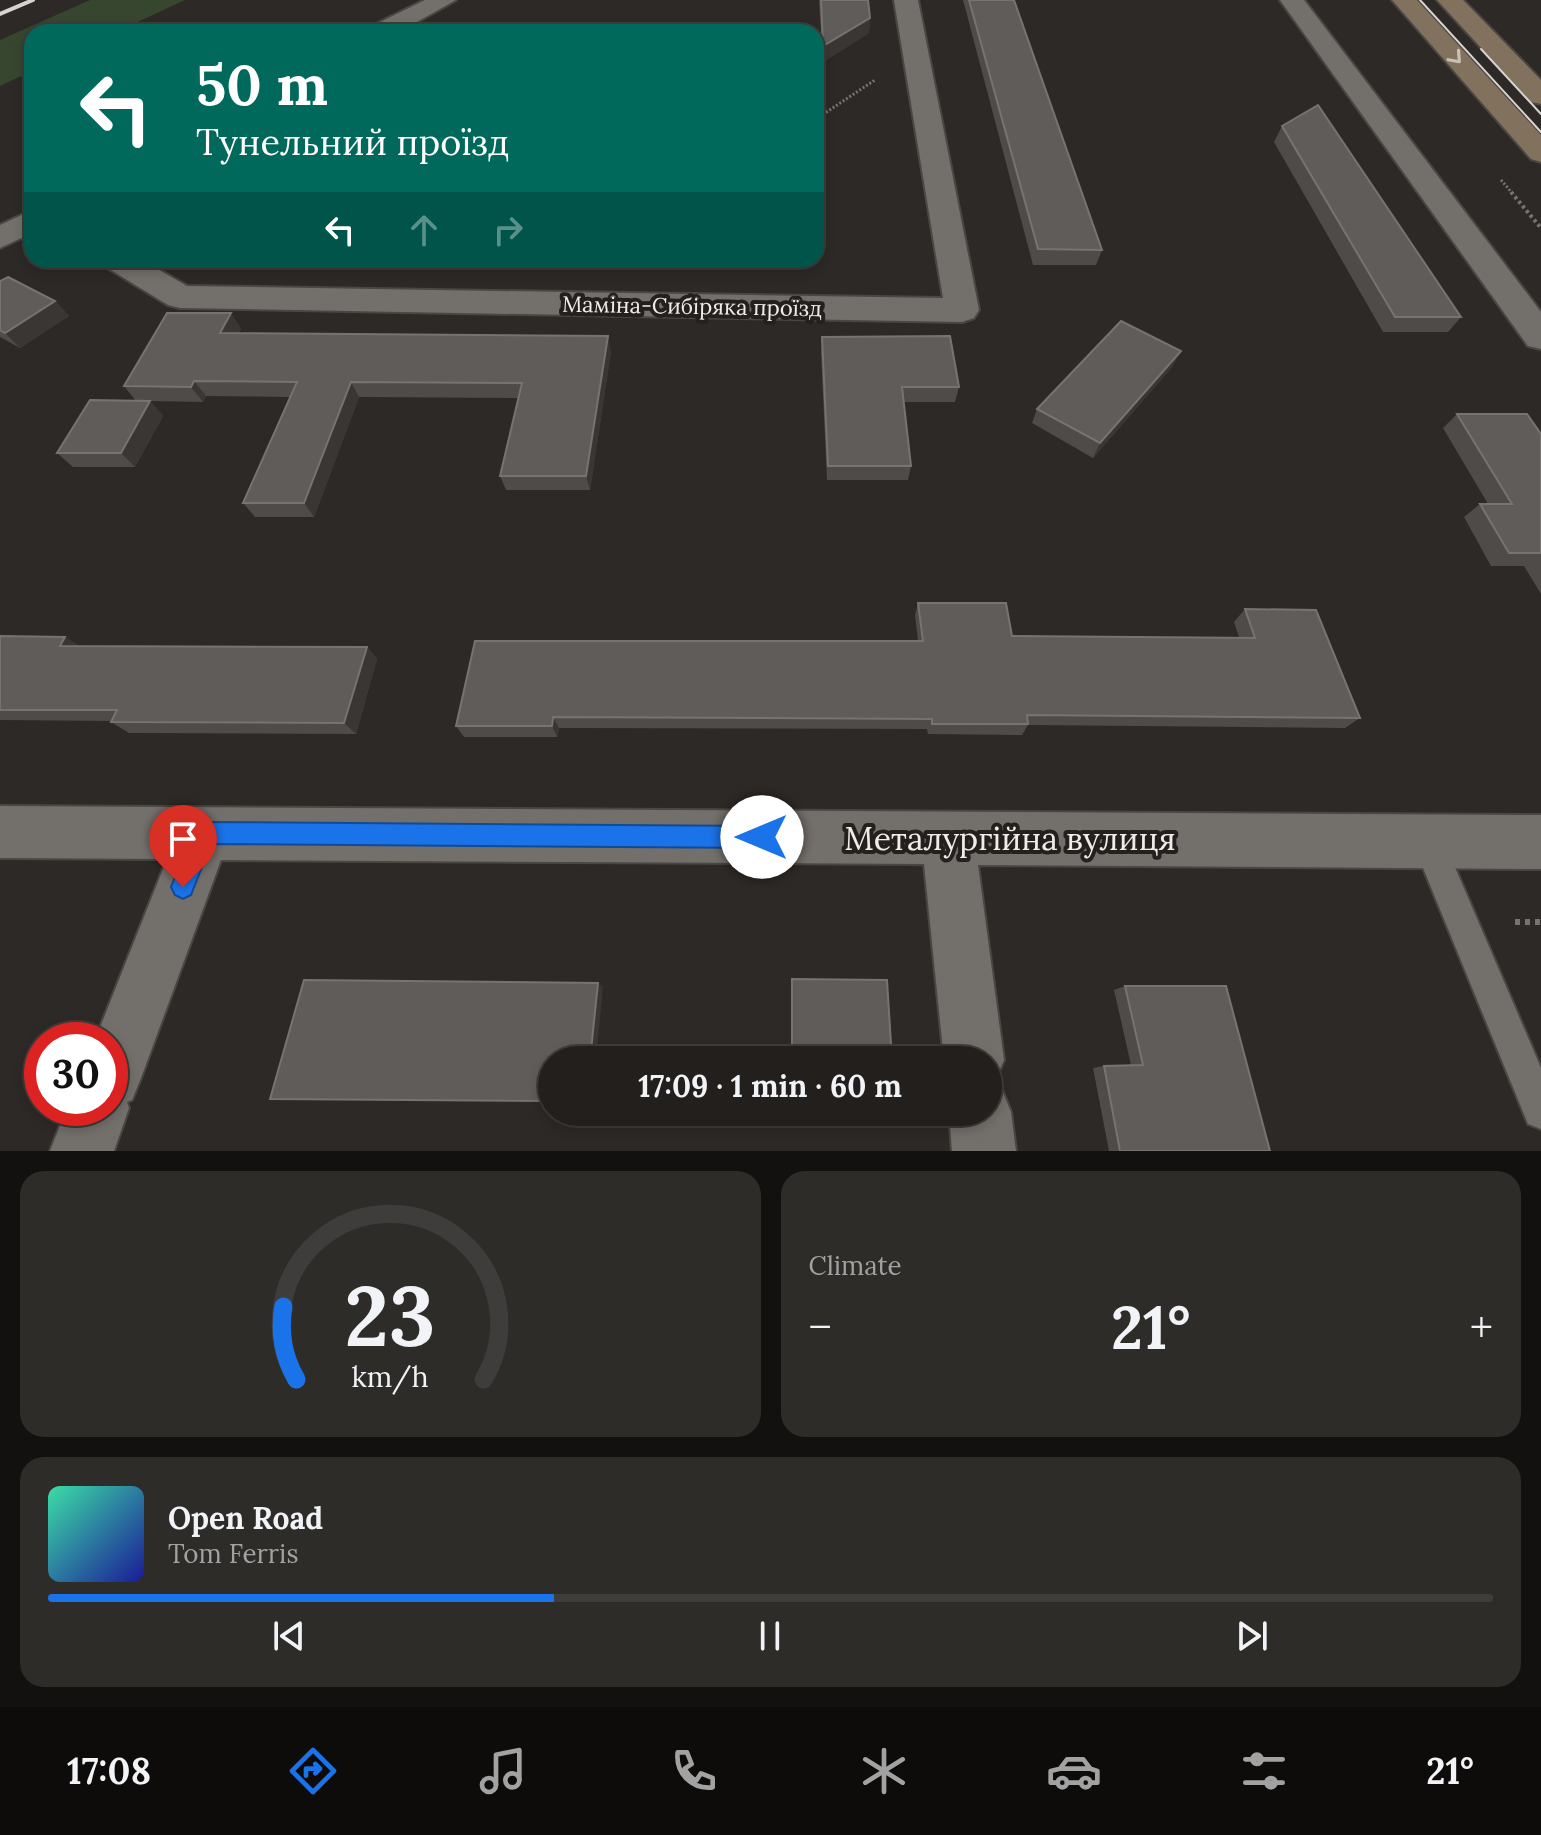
<!DOCTYPE html>
<html lang="en">
<head>
<meta charset="utf-8">
<style>
	:root { --surface:#221f1c; --page:#2e2c29; --text:#f1f3f6; --muted:#a2a2a3; --line:#3f3d3b; --accent:#1a73e8 }
	body { margin:0; font-family:Lora,serif; background:var(--page); color:var(--text); height:100vh; display:flex; flex-direction:column; font-size:30px; white-space:nowrap }
	* { box-sizing:border-box; margin:0 }
	p { font-size:26px; color:var(--muted) }
	.icon { flex:none; width:44px; height:44px; fill:none; stroke:currentColor; stroke-width:2; stroke-linecap:round; stroke-linejoin:round }
	.map { position:relative; height:1151px; overflow:hidden }
	.sheet { display:flex; flex-direction:column; gap:20px; padding:20px; background:#13110f; flex:1 }
	.sheet>* { flex:none }
	.banner { position:absolute; left:24px; top:24px; width:800px; height:244px; border-radius:24px; box-shadow:0 4px 12px #0003,0 0 0 2px var(--line); background:#00695c; color:#fff; overflow:hidden }
	.speed { position:absolute; left:24px; top:1022px; display:flex; gap:16px; font-size:40px; font-weight:700; text-align:center }
	.speed>* { display:grid; place-content:center; width:104px; height:104px; border-radius:50%; background:var(--surface); box-shadow:0 4px 12px #0003,0 0 0 2px var(--line); line-height:1 }
	.speed .limit { border:12px solid #d22; background:#fff; color:#111 }
	.pin { position:absolute; display:grid; place-items:center; width:68px; height:68px; color:#fff; margin:-82px -34px; border-radius:50% 50% 50% 0; rotate:-45deg; box-shadow:0 0 8px #0007 }
	.pin .icon { rotate:45deg }
	.me { position:absolute; width:88px; margin:-44px; rotate:270deg; stroke-linejoin:round; filter:drop-shadow(0 0 6px #0008) }
	.turn { display:flex; align-items:center; gap:28px; height:168px; padding:0 40px; font-size:36px }
	.turn .icon { width:104px; height:104px; stroke-width:2.5 }
	.turn b { display:block; font-size:56px; line-height:68px }
	.lanes { display:flex; align-items:center; height:76px; padding:0 40px; background:#0003; justify-content:center; gap:40px; direction:ltr }
	.lanes .off { opacity:.35 }
	.big { font-size:60px; font-weight:800; line-height:1.1 }
	.sheet .card { flex:1; display:flex; flex-direction:column; justify-content:center; gap:12px; min-width:0; padding:0 28px; border-radius:24px; background:var(--page) }
	.sheet .dial { align-items:center; gap:0 }
	.dial svg { height:208px; overflow:visible; fill:none; stroke:var(--line); stroke-width:7; stroke-linecap:round; text-anchor:middle }
	.dial text { fill:var(--text); stroke:none }
	.song { display:flex; align-items:center; gap:24px }
	.cover { width:96px; height:96px; border-radius:12px; background:linear-gradient(135deg,hsl(160 70% 55%),hsl(240 70% 35%)) }
	.played { height:8px; border-radius:4px; background:linear-gradient(90deg,var(--accent) 35%,var(--line) 35%) }
	.keys { display:flex; justify-content:space-around; direction:ltr }
	.heat { display:flex; justify-content:space-between; align-items:center; font-size:44px; direction:ltr }
	.sheet .tiles { flex:1; display:grid; gap:20px; grid-template-columns:1fr 1fr }
	.card:last-child { grid-column:span 2 }
	.trip { position:absolute; left:538px; top:1046px; width:464px; height:80px; border-radius:40px; background:var(--surface); box-shadow:0 4px 12px #0003,0 0 0 2px var(--line); font-weight:800; line-height:80px; text-align:center }
	.menu { display:flex; height:128px; justify-content:space-around; align-items:center; background:#0e0c0b; color:var(--muted) }
	.menu .icon { width:56px; height:56px }
	.menu .active { color:var(--accent) }
	.menu b { font-size:36px; color:var(--text) }
	.map>svg:first-child { display:block }
	.green { fill:#37462f }
	.lines { fill:none; stroke-linecap:round; stroke-linejoin:round }
	.lane-casing { stroke:#494644; stroke-width:4 }
	.street-casing { stroke:#494644; stroke-width:4 }
	.secondary-casing { stroke:#494644; stroke-width:4 }
	.path-far2 { stroke:#767370; stroke-width:3; stroke-dasharray:2 2; stroke-linecap:butt }
	.path-far1 { stroke:#767370; stroke-width:4; stroke-dasharray:3 3; stroke-linecap:butt }
	.path { stroke:#767370; stroke-width:6; stroke-dasharray:5 5; stroke-linecap:butt }
	.lane { fill:#736f6b; fill-rule:evenodd }
	.street { fill:#736f6b; fill-rule:evenodd }
	.secondary { fill:#82715c; fill-rule:evenodd }
	.tram { stroke:#d6d3d1; stroke-width:2 }
	.rail { stroke:#d6d3d1; stroke-width:4 }
	.wall { fill:#4f4b48 }
	.shaded-wall { fill:#3a3633 }
	.building { fill:#605c5a; stroke:#777370; stroke-width:2 }
	.oneway { stroke:#c9c1b8 }
	.route { fill:#1a73e8; stroke:#114b97; stroke-width:2 }
	.labels { text-anchor:middle; stroke-width:8; stroke-linejoin:round; paint-order:stroke }
	.far-street-label { font-size:22px; fill:#efecea; stroke:#23201d }
	.near-street-label { font-size:32px; fill:#efecea; stroke:#23201d }
</style>
</head>
<body>
<div class="map">
<svg width="1541" height="1151" viewBox="0 0 1541 1151">
	<rect width="100%" height="100%" fill="#2d2926"/>
	<!-- green -->
	<path class="green" d="M90,0H185L116,32H32V71L0,86V40Z"/>
	<g class="lines">
		<!-- lane casing -->
		<g class="lane-casing">
			<path id="lane" d="M1428,825L1439,830L1541,1068V1129L1528,1124L1412,841L1417,830Z"/>
		</g>
		<!-- street casing -->
		<g class="street-casing">
			<g id="street">
				<path d="M425,0H456L399,32H366L370,27Z"/>
				<path d="M894,0H918L979,310L974,318L962,322L180,308L168,305L106,267L101,260H142L187,286L943,298Z"/>
				<path d="M1280,0H1304L1541,312V349L1528,346Z"/>
				<path d="M32,210V233L0,248V225Z"/>
				<path d="M0,806L1541,815V869L978,865L1004,1060L995,1081L988,1084L1002,1090L1011,1112L1016,1151H952L949,1112H988V1060H944L924,864L221,860L141,1078L132,1100L127,1102L129,1108L114,1151H50L67,1108H110V1040H95L167,859L0,858Z"/>
			</g>
		</g>
		<!-- secondary casing -->
		<g class="secondary-casing">
			<g id="secondary">
				<path d="M1392,0H1417L1541,135V162L1531,159Z"/>
				<path d="M1437,0H1463L1541,80V104L1531,102Z"/>
			</g>
		</g>
		<!-- path-far2 -->
		<g class="path-far2">
			<path d="M816,119L875,80"/>
			<path d="M1501,180L1513,194"/>
		</g>
		<!-- path-far1 -->
		<path class="path-far1" d="M1511,192L1541,228"/>
		<!-- path -->
		<path class="path" d="M1515,922H1541"/>
		<!-- lane -->
		<use href="#lane" class="lane"/>
		<!-- street -->
		<use href="#street" class="street"/>
		<!-- secondary -->
		<use href="#secondary" class="secondary"/>
		<!-- tram -->
		<g class="tram">
			<path d="M1420,0L1541,132"/>
			<path d="M1481,49L1541,114"/>
		</g>
		<!-- rail -->
		<path class="rail" d="M0,14L33,0"/>
	</g>
	<!-- wall -->
	<g class="wall">
		<path d="M819,0H868L870,18L869,33L823,62Z"/>
		<path d="M963,0H1014L1102,250L1096,265H1033Z"/>
		<path d="M1282,126L1461,317L1448,332H1383L1274,142Z"/>
		<path d="M0,281L55,301L69,316L20,348L0,337Z"/>
		<path d="M241,328L239,333L611,351L590,490H506L500,476L519,398L359,397L314,517H255L243,503L290,397L206,396L203,402L150,401L163,416L135,467H73L57,453L136,401L124,386Z"/>
		<path d="M822,337L959,387L955,402H904L911,466L908,480H827L821,352Z"/>
		<path d="M1173,366L1093,458L1032,423L1037,409Z"/>
		<path d="M1457,414L1541,434V594L1524,566H1491L1464,517L1480,504H1488L1443,428Z"/>
		<path d="M918,603L1012,636L1239,637L1234,622L1245,609L1360,718L1345,728L1028,725L1022,735L928,734L927,729L559,728L557,737H464L456,726L918,641L915,615Z"/>
		<path d="M0,636L65,637L79,646L367,647L377,659L356,734L129,733L111,722L112,721L0,720Z"/>
		<path d="M1125,986L1270,1151H1109L1093,1068L1104,1066L1131,1065L1114,990Z"/>
	</g>
	<!-- shaded-wall -->
	<g class="shaded-wall">
		<path d="M870,18L869,33L823,62V46Z"/>
		<path d="M55,301L69,316L20,348L5,333Z"/>
		<path d="M231,313L241,328L231,348L220,333Z"/>
		<path d="M608,336L611,351L590,490L586,476Z"/>
		<path d="M1181,351L1173,366L1093,458L1100,443Z"/>
		<path d="M194,381L206,396L203,402L191,387Z"/>
		<path d="M351,382L359,397L314,517L304,503Z"/>
		<path d="M150,401L163,416L135,467L121,453Z"/>
		<path d="M65,637L83,648L60,646Z"/>
		<path d="M367,647L377,659L356,734L344,723Z"/>
		<path d="M553,717L559,728L557,737L552,726Z"/>
		<path d="M598,983L603,987L596,1060H590Z"/>
	</g>
	<!-- building -->
	<g class="building">
		<path d="M821,0H868L870,18L823,46Z"/>
		<path d="M969,0H1014L1102,250L1038,249Z"/>
		<path d="M1318,105L1461,317H1395L1282,126Z"/>
		<path d="M8,277L55,301L5,333L0,330V281Z"/>
		<path d="M167,313H231L220,333L608,336L586,476H500L522,383L351,382L304,503H243L297,382L194,381L191,387L124,386Z"/>
		<path d="M1121,321L1181,351L1100,443L1037,409Z"/>
		<path d="M950,336L959,387H902L911,466H828L822,337Z"/>
		<path d="M90,400L150,401L121,453H57Z"/>
		<path d="M1457,414H1527L1541,434V553H1509L1480,504H1512Z"/>
		<path d="M918,603H1006L1012,636L1255,638L1245,609L1316,610L1360,718L1027,715L1028,724H932V719L553,717L552,726H456L475,641H923Z"/>
		<path d="M0,636L65,637L60,646L367,647L344,723L111,722L117,710H0Z"/>
		<path d="M792,979L887,980L892,1060H792Z"/>
		<path d="M304,980L598,983L590,1060H552V1101L270,1099Z"/>
		<path d="M1125,986H1226L1270,1151H1120L1104,1066L1143,1065Z"/>
	</g>
	<!-- one-way arrows -->
	<defs><path id="oneway-chevron" d="M-2-3.5L2.5 0L-2 3.5" fill="none" stroke-width="1.6" stroke-linecap="round" stroke-linejoin="round" transform="scale(2)"/></defs>
	<use class="oneway" href="#oneway-chevron" transform="translate(1456 58) rotate(48)"/>
	<!-- route -->
	<path class="route" d="M204,822L762,826L770,829L773,837L770,845L762,848L211,844L191,895L183,899L175,895L171,887L196,825Z"/>
	<g class="labels">
		<!-- far-street labels -->
		<g class="far-street-label">
			<text transform="translate(692 306) rotate(1)" y="8">Маміна-Сибіряка проїзд</text>
		</g>
		<!-- near-street labels -->
		<g class="near-street-label">
			<text x="1010" y="850">Металургійна вулиця</text>
		</g>
	</g>
</svg>
<div class="speed"><div class="limit">30</div></div>
<div class="pin" style="left:183px;top:887px;background:#d93025"><svg class="icon" aria-label="arrive" viewBox="0 0 24 24"><path d="M6 21V4h12l-3 4 3 4H6"/></svg></div>
<svg class="me" style="left:762px;top:837px" viewBox="-20 -20 40 40"><circle r="19" fill="#fff"/><path d="M0-13L10 11 0 6-10 11z" fill="#1a73e8"/></svg>
<div class="trip">17:09 · 1 min · 60 m</div>
<div class="banner">
<div class="turn"><svg class="icon" aria-label="left" viewBox="0 0 24 24"><path d="M17 20v-9H6M10 6l-5 5 5 5"/></svg><div><b>50 m</b>Тунельний проїзд</div></div>
<div class="lanes"><svg class="icon" aria-label="left" viewBox="0 0 24 24"><path d="M17 20v-9H6M10 6l-5 5 5 5"/></svg><svg class="icon off" aria-label="ahead" viewBox="0 0 24 24"><path d="M12 20V5M6 11l6-6 6 6"/></svg><svg class="icon off" aria-label="right" viewBox="0 0 24 24"><path d="M7 20v-9h11M14 6l5 5-5 5"/></svg></div>
</div>
</div>
<section class="sheet">
<div class="tiles">
<div class="card dial"><svg viewBox="0 0 100 80">
<path d="M14 69A42 42 0 1 1 86 69"/>
<path d="M14 69A42 42 0 0 1 9 41" stroke="#1a73e8"/>
<text x="50" y="56" font-size="32" font-weight="700">23</text>
<text x="50" y="72" font-size="11">km/h</text>
</svg></div>
<div class="card"><p>Climate</p>
<div class="heat"><a>−</a><b class="big">21°</b><a>+</a></div>
</div>
<div class="card">
<div class="song"><i class="cover"></i><div><b>Open Road</b><p>Tom Ferris</p></div></div>
<div class="played"></div>
<div class="keys"><svg class="icon" aria-label="previous" viewBox="0 0 24 24"><path d="M18 5L8 12l10 7zM5 5v14"/></svg><svg class="icon" aria-label="pause" viewBox="0 0 24 24"><path d="M8 5v14M16 5v14"/></svg><svg class="icon" aria-label="next" viewBox="0 0 24 24"><path d="M6 5l10 7-10 7zM19 5v14"/></svg></div>
</div>
</div>
</section>
<nav class="menu">
<b>17:08</b>
<svg class="icon active" aria-label="directions" viewBox="0 0 24 24"><path d="M12 3l9 9-9 9-9-9zM9 14v-3h6M13 9l2 2-2 2"/></svg>
<svg class="icon" aria-label="music" viewBox="0 0 24 24"><path d="M9 18V5l10-2v13"/><circle cx="6" cy="18" r="3"/><circle cx="16" cy="16" r="3"/></svg>
<svg class="icon" aria-label="phone" viewBox="0 0 24 24"><path d="M5 4h4l2 5-3 2q2 4 5 5l2-3 5 2v4C11 20 4 13 5 4z"/></svg>
<svg class="icon" aria-label="climate" viewBox="0 0 24 24"><path d="M12 3v18M4 7l16 10M4 17L20 7"/></svg>
<svg class="icon" aria-label="car" viewBox="0 0 24 24"><path d="M5 17H2v-5l4-1 3-4h7l3 4 3 1v5h-3M9 17h6M6 11h13"/><circle cx="7" cy="17" r="2"/><circle cx="17" cy="17" r="2"/></svg>
<svg class="icon" aria-label="filters" viewBox="0 0 24 24"><path d="M4 7h16M4 17h16"/><circle cx="9" cy="7" r="2"/><circle cx="15" cy="17" r="2"/></svg>
<b>21°</b>
</nav>
</body>
</html>
